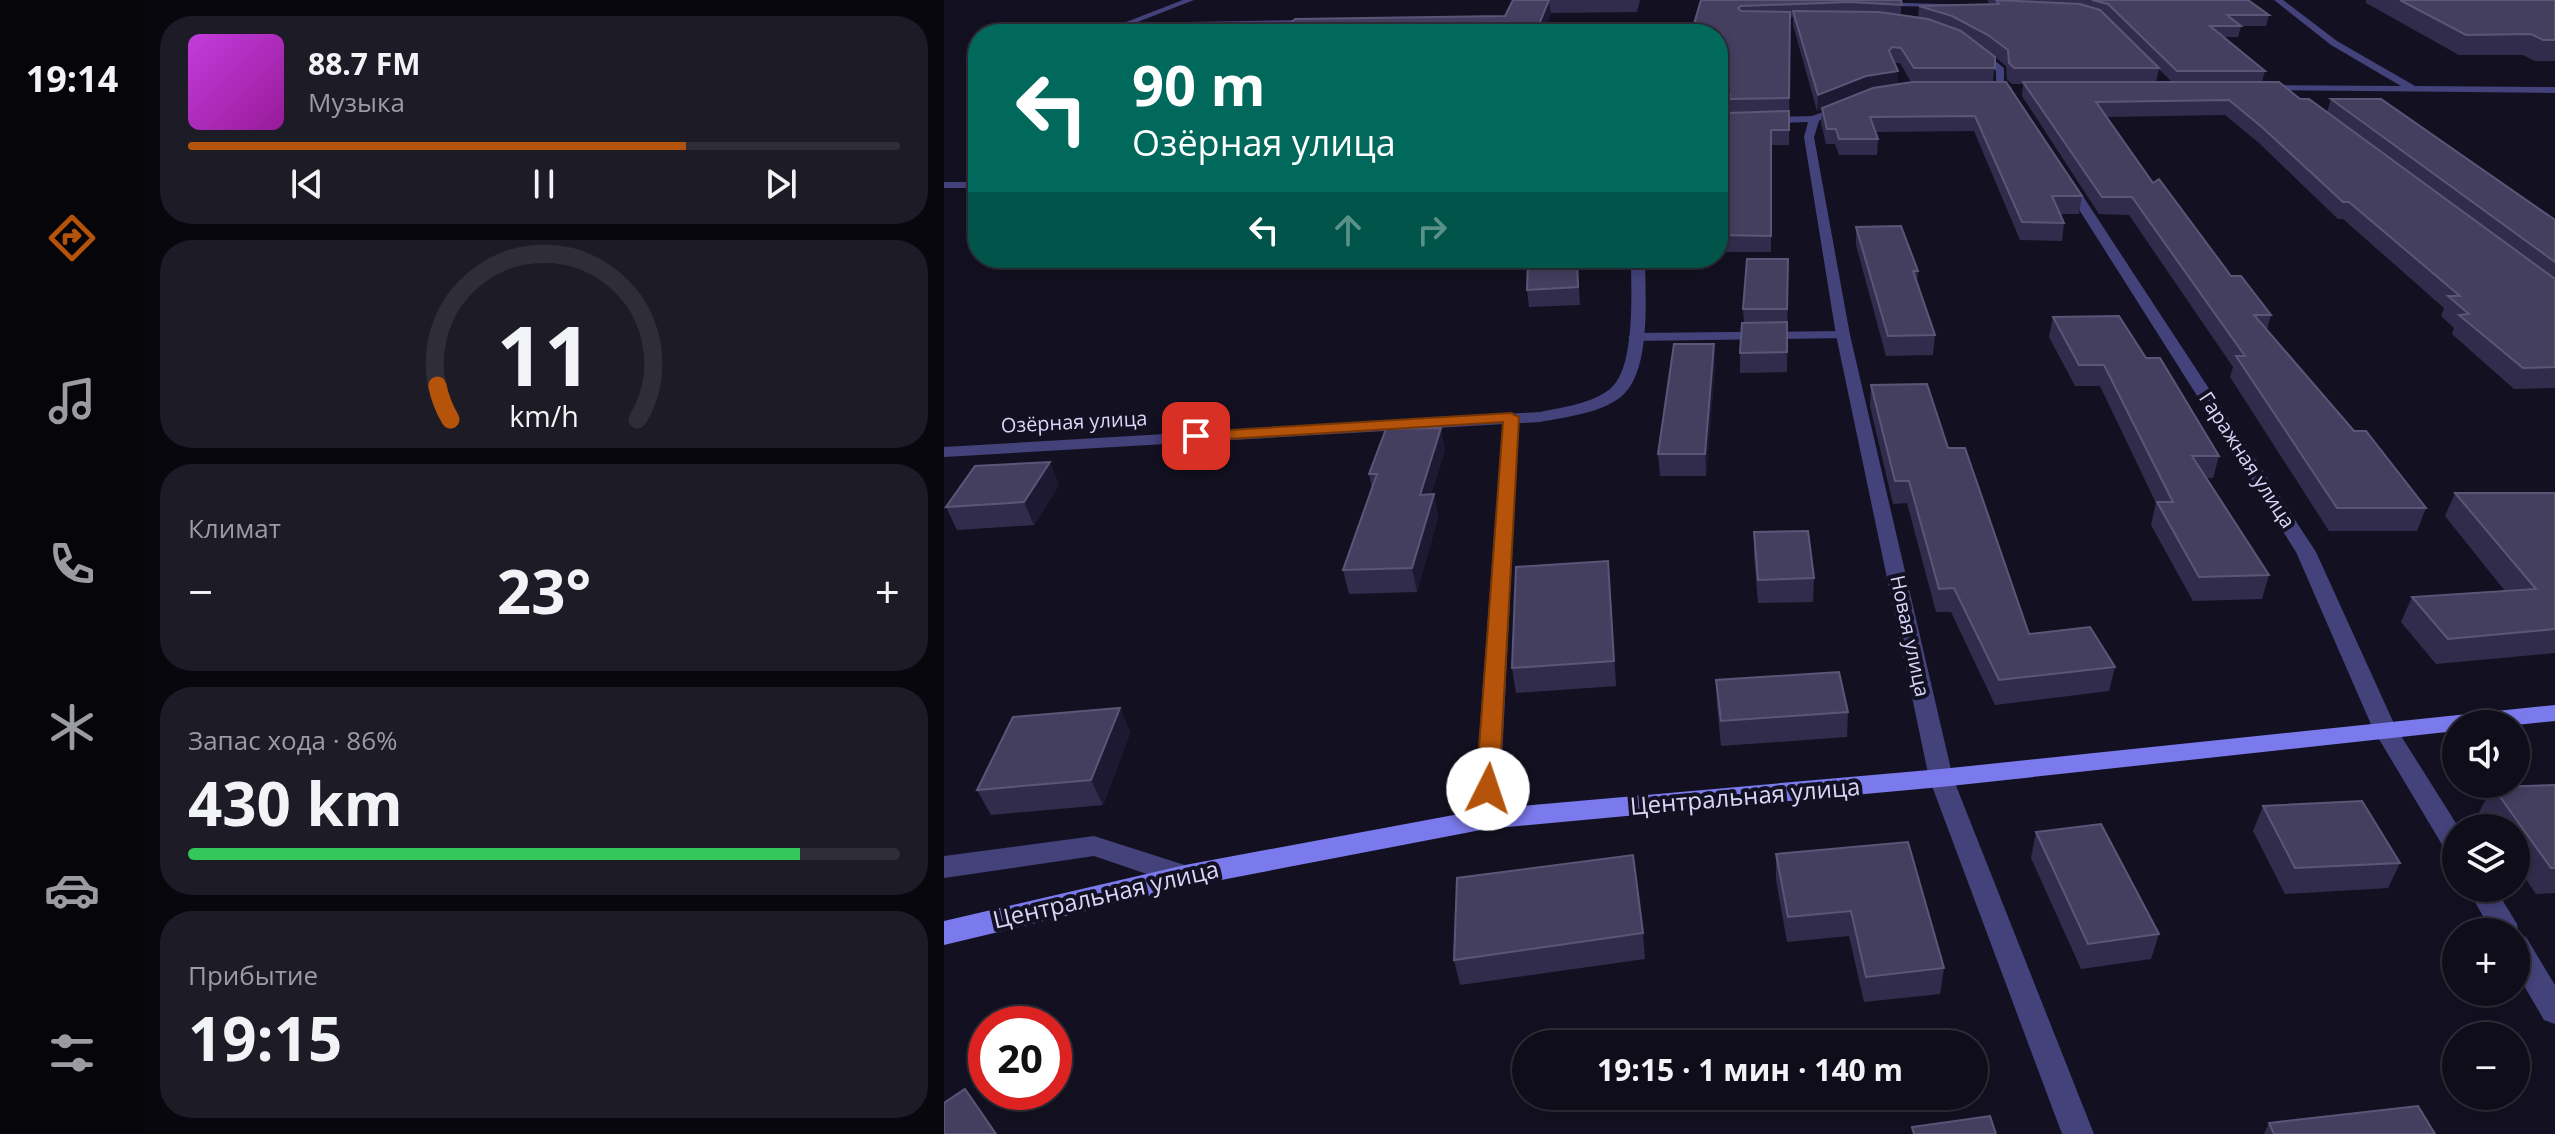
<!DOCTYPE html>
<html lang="ru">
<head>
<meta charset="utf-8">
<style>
	:root { --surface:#0e0d19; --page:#1c1b26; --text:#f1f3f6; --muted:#9b9ca2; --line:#2e2d38; --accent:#b45309 }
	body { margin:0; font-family:"Open Sans",sans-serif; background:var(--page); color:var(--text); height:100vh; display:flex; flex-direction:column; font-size:30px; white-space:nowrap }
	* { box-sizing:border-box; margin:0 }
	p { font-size:26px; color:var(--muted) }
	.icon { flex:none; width:44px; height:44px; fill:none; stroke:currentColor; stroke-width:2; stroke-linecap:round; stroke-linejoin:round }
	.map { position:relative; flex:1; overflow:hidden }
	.drawer { display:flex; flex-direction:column; gap:16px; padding:16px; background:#08070e; width:800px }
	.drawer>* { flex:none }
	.banner { position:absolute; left:24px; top:24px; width:760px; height:244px; border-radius:32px; box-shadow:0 4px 12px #0003,0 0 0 2px var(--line); background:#00695c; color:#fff; overflow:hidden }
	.fabs { position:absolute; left:1498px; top:710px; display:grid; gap:16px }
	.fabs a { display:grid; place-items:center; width:88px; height:88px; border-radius:50%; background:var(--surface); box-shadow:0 4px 12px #0003,0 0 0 2px var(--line); font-size:40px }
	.speed { position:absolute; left:24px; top:1006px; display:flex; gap:16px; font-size:40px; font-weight:700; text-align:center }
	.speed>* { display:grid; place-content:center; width:104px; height:104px; border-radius:50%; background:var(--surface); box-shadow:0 4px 12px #0003,0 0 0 2px var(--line); line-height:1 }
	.speed .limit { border:12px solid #d22; background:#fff; color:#111 }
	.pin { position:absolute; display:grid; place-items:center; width:68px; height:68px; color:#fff; margin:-34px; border-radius:16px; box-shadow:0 4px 12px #0006 }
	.me { position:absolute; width:88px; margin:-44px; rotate:4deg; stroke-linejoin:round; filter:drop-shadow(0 0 6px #0008) }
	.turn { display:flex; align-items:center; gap:28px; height:168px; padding:0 32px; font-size:36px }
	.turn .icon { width:104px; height:104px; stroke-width:2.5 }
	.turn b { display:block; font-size:56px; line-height:68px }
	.lanes { display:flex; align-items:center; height:76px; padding:0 32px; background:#0003; justify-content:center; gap:40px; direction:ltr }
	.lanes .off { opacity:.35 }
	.big { font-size:60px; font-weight:700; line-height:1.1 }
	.drawer .tile { flex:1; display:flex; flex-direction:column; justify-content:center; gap:12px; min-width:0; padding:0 28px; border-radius:32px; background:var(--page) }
	.drawer .dial { align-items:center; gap:0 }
	.dial svg { height:208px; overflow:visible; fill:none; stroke:var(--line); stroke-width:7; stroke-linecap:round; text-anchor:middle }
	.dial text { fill:var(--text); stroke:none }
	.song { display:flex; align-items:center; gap:24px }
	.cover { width:96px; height:96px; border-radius:12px; background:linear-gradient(135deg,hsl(290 70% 55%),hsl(300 70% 35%)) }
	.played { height:8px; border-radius:4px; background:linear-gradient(90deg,var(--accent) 70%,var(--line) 70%) }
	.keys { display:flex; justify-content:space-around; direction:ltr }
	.heat { display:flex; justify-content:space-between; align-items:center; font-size:44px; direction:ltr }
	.charge { height:12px; border-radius:6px; background:linear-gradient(90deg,#34c759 86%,var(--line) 0) }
	.trip { position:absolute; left:568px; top:1030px; width:476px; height:80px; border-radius:40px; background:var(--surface); box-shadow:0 4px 12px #0003,0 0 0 2px var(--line); font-weight:700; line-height:80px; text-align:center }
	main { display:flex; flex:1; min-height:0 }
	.dock { display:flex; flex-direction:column; width:144px; justify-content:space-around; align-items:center; background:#06050a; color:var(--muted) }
	.dock .icon { width:56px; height:56px }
	.dock .current { color:var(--accent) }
	.dock b { font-size:36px; color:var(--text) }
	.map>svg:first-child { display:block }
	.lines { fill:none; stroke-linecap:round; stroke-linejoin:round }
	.lane { fill:#43427a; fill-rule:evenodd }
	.street { fill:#43427a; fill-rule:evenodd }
	.secondary { fill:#7b7aed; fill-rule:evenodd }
	.wall { fill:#322c4c; fill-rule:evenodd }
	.shaded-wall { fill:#1e1933 }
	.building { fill:#443e5f; stroke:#5b5677; stroke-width:2 }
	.route { fill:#b45309; stroke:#753606; stroke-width:2 }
	.labels { text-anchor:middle; stroke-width:8; stroke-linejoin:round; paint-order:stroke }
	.street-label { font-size:20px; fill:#dad6f9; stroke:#131121 }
	.near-street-label { font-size:24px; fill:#dad6f9; stroke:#131121 }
</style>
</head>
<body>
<main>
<nav class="dock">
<b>19:14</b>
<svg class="icon current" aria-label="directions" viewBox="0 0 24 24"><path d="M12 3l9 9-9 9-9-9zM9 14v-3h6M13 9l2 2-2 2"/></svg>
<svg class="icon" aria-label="music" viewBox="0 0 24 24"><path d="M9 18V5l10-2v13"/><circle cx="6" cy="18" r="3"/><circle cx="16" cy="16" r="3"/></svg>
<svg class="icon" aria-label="phone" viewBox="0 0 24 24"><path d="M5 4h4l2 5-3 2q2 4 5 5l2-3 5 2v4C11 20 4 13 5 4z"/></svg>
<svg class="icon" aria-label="climate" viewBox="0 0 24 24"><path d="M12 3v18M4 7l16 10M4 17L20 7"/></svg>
<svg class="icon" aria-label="car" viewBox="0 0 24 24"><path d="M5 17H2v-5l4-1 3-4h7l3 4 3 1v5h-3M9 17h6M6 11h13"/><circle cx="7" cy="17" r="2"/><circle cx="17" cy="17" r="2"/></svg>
<svg class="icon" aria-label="filters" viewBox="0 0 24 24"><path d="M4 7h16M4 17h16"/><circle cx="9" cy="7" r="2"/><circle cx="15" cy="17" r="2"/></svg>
</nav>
<section class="drawer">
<div class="tile">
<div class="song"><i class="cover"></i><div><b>88.7 FM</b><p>Музыка</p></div></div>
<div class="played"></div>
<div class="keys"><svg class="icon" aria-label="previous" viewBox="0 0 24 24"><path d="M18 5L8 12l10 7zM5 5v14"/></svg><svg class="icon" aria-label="pause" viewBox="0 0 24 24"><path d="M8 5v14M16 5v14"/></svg><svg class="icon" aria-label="next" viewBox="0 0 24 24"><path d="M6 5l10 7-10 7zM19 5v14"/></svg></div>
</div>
<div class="tile dial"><svg viewBox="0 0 100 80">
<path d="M14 69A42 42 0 1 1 86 69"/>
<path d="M14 69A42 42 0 0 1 9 56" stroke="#b45309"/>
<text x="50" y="56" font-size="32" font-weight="700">11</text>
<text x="50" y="72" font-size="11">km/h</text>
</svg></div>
<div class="tile"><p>Климат</p>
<div class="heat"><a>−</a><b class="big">23°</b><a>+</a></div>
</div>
<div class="tile"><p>Запас хода · 86%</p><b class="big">430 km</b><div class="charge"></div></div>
<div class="tile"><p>Прибытие</p><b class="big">19:15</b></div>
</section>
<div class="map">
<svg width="1611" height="1134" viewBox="0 0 1611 1134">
	<rect width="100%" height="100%" fill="#131121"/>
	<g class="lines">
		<!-- lane -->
		<g class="lane">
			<path d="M239,0H250L191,23L350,20L354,22L180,27L163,34H151Z"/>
			<path d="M928,2L1031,5L1035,7L931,6Z"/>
			<path d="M1028,47H1034L1060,68V81L1068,88V92H1062L1052,84V71L1028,51Z"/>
			<rect x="0" y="182" width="34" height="6"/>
			<path d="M899,331L906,335L904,338L691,341L684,337L691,333Z"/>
			<path d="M567,412L575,417L555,819L551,826L542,829L533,826L529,819L559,417Z"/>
			<path d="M150,836L250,868L254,876L250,884L241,887L150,856L0,878V856Z"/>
		</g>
		<!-- street -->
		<g class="street">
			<path d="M1330,0H1339L1393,41L1471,86L1611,87V93L1316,90L1319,85L1457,86L1387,45Z"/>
			<path d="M879,112L884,115L875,121L870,137L906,335L1009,778L1150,1134H1118L985,778L892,335L860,137L864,122L774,125V119L868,116Z"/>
			<path d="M1123,178L1129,181L1372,552L1452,728L1515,828H1512V856L1503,853L1429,729L1352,552L1117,181Z"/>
			<path d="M687,258H701C701,294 708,370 678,396C658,413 622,417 596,422L0,457V447L596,412C619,407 647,404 666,389C692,369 687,289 687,258Z"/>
			<path d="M1523,888H1551L1573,924L1575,935L1582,937L1611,985V1024L1600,1020L1572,972V932H1548Z"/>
		</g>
		<!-- secondary -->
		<path class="secondary" d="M1611,705V721L1572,725L1512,724V731L997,787L542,829L241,887L0,945V921L241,865L542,809L997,769Z"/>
	</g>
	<!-- wall -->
	<g class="wall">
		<path d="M569,0H696L693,12L607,13L599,34H336L561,16Z"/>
		<path d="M757,0H957V15L974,17L975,6L1051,4V3H1045L1043,0H1304L1325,15L1322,26H1297L1294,37H1280L1321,71L1318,82L1383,112L1387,99L1611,220V388L1570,389L1508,334L1510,328L1497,316L1500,308L1399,219H1394L1315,143L1281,115L1162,117L1209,183L1287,276L1327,315L1323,330L1410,431L1482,508L1473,531H1385L1286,377L1289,367L1185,215L1155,214L1078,96L1079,84H1068L1063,80L1062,66L1051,57L1049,82L1138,196L1135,214H1116L1120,223L1118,241L1076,240L1030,131L932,132L934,139L933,155H895L891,144H882L877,123L878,109L873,111L849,25V17H846L845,145H827V252H776V235L785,111H774V34ZM951,63H956L967,82L954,84ZM1215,69L1228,82H1212Z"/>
		<path d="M1422,0H1611V61H1591L1579,55H1515L1422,3Z"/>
		<path d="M34,126V146H32L26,130Z"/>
		<path d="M912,227L974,271L973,283L991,335L989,355L942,356L912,245Z"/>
		<path d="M584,258H633L636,305L585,307L583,290Z"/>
		<path d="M844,259L843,372L796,373V353L800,323L799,309Z"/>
		<path d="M1109,317L1202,358L1275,456L1269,478H1262L1325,575L1318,599L1249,601L1207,525L1212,503L1156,386H1131L1105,337Z"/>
		<path d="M771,365L762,476H716L714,454Z"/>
		<path d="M927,385L1004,448L1085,634L1171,667L1165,691L1051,705L1007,612H992L963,503L949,504L926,406Z"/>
		<path d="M501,450L487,494H490L494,517L473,592L405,594L399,570L428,488L425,474Z"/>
		<path d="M115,485L90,525L13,530L2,507Z"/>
		<path d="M1511,493H1611V653L1492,664L1457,622L1468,597L1561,591L1501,516Z"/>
		<path d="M810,532L870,578L869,602L814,603L810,555Z"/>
		<path d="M666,584L672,686L572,693L568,668Z"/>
		<path d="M772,680L904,712L903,737L777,746L773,705Z"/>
		<path d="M176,708L186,733L159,805L47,815L33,790Z"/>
		<path d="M1611,785V893L1592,894L1572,865V828H1546L1535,812L1549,787Z"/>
		<path d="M1319,806L1456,863L1444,888L1341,894L1309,831Z"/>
		<path d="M1092,832L1215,934L1207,959L1137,969L1087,858Z"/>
		<path d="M832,854L1000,968L996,994L920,1002L905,936L843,942L832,880Z"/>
		<path d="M699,933L701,959L516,985L510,960Z"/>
		<path d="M1325,1123L1491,1134H1320Z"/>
	</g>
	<!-- shaded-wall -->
	<g class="shaded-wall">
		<path d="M605,0L607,13L599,34H591Z"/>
		<path d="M954,71L953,86L921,92L873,111L874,95L922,76Z"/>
		<path d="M770,344L771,365L762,476L761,454Z"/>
		<path d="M497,428L501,450L480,517L476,495Z"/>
		<path d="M106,462L115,485L90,525L80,502Z"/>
		<path d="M490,494L494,517L473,592L468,568Z"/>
		<path d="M176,708L186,733L159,805L147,780Z"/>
	</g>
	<!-- building -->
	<g class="building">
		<path d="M569,0H605L591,34H336L351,19L561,16Z"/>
		<path d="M757,0H957L958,5L906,2L797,6L794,8L797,11L846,12L845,98L785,99L786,95H774V34H747Z"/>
		<path d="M1052,0L1136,4L1156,10L1215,68H1070L1065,63L1064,50L1044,35L1008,16L975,6L1055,4Z"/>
		<path d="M1148,0H1304L1325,15H1283L1297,26H1266L1321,71H1233L1164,4Z"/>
		<path d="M1456,0H1611V40H1599L1587,34L1522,35Z"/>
		<path d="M849,11L935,12L984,19L1017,31L1051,57V68H970L957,48L948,47L945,51L954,71L922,76L874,95Z"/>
		<path d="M231,31L266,34H225Z"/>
		<path d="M968,82H1062L1138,196H1108L1120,223L1078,222L1031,116L926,117L934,139H895L892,129H883L878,108L929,88Z"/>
		<path d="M1079,82H1335L1356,99H1365L1611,279V367L1579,368L1515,315L1525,314L1504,296H1516L1405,202H1399L1319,128L1285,100L1152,102L1209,183L1215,179L1287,276H1297L1327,315H1310L1410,431H1422L1482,508H1393L1292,356H1301L1188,197H1158Z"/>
		<path d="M1387,99H1437L1611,220V262Z"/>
		<path d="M845,111V130H827V236L776,235L784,113Z"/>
		<path d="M957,226L974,271H969L991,335L944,336L912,227Z"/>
		<path d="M584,258H633L634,287L583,290Z"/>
		<path d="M803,259H844L843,309H799Z"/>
		<path d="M1175,316L1202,358H1216L1275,456H1248L1325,575L1255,577L1213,502H1229L1160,365H1135L1109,317Z"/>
		<path d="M843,322V352L796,353L798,323Z"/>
		<path d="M730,344H770L761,454H714Z"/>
		<path d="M983,384L1004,448H1021L1085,634L1146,627L1171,667L1055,680L1010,588L995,589L965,481H951L927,385Z"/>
		<path d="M497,428L476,495L490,494L468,568L399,570L433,474H425L442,429Z"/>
		<path d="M106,462L80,502L2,507L31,466Z"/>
		<path d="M1511,493H1611V629L1504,639L1468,597L1592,589Z"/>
		<path d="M864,531L870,578L814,580L810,532Z"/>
		<path d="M664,561L670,661L568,668L572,567Z"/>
		<path d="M895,672L904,712L777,721L772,680Z"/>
		<path d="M176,708L147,780L33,790L69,717Z"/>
		<path d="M1611,785V868H1607L1549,787Z"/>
		<path d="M1418,801L1456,863L1351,868L1319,806Z"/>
		<path d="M1157,824L1215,934L1144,944L1092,832Z"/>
		<path d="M964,842L1000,968L922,977L907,911L844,917L832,854Z"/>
		<path d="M689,855L699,933L510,960L513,878Z"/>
		<path d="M21,1089L52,1134H0V1103Z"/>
		<path d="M1474,1106L1491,1134H1330L1325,1123Z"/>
		<path d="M1046,1116L1052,1134H970L968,1127Z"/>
	</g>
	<!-- route -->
	<path class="route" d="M567,413L575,417L555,789L552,795L544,797L536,795L532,789L559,422L252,441L244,436L252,432Z"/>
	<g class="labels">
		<!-- street labels -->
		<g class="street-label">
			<text transform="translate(130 422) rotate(-3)" y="7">Озёрная улица</text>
			<text transform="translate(1303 460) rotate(57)" y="7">Гаражная улица</text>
			<text transform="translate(966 636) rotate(78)" y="7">Новая улица</text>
		</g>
		<!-- near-street labels -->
		<g class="near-street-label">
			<text transform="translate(801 797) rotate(-5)" y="8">Центральная улица</text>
			<text transform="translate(162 895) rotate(-13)" y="8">Центральная улица</text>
		</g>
	</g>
</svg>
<div class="fabs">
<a><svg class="icon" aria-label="sound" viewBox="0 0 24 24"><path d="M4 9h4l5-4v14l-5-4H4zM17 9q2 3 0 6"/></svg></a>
<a><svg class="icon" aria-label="layers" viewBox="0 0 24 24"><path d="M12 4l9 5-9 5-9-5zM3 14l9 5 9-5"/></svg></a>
<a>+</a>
<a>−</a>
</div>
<div class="speed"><div class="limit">20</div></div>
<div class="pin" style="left:252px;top:436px;background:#d93025"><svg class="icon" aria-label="arrive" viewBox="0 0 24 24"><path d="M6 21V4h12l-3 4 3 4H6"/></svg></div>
<svg class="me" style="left:544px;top:789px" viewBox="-20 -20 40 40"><circle r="19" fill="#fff"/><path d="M0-13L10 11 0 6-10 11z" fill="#b45309"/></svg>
<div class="trip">19:15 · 1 мин · 140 m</div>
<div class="banner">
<div class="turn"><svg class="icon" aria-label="left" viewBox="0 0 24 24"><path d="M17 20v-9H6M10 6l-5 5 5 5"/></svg><div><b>90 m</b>Озёрная улица</div></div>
<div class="lanes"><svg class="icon" aria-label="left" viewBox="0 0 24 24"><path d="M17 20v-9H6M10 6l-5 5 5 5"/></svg><svg class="icon off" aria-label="ahead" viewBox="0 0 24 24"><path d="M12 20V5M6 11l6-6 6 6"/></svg><svg class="icon off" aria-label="right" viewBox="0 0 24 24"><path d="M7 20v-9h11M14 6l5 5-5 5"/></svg></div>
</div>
</div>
</main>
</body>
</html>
